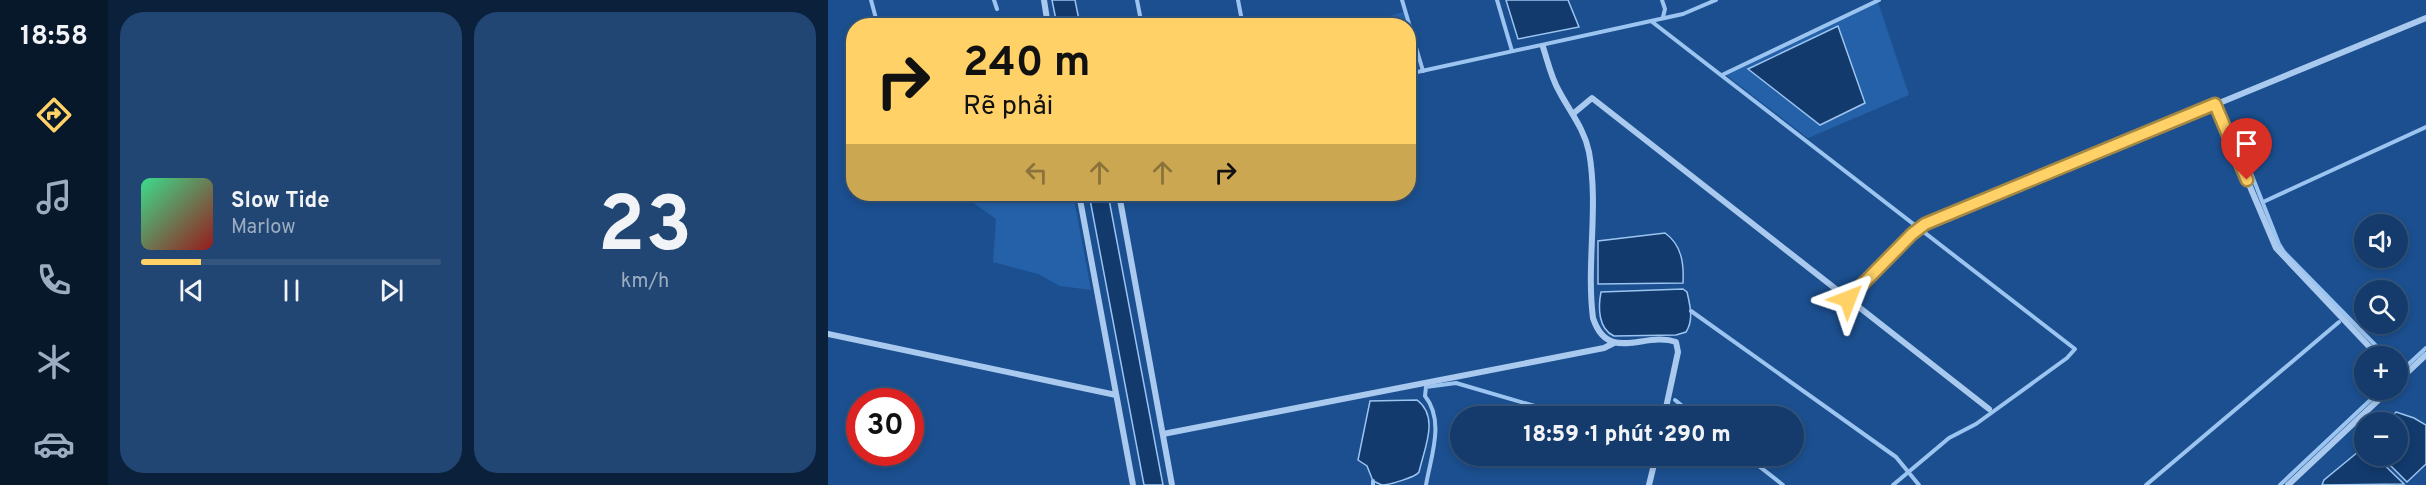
<!DOCTYPE html>
<html lang="vi">
<head>
<meta charset="utf-8">
<style>
	:root { --surface:#143b6b; --page:#214673; --text:#f1f3f6; --muted:#9dadc1; --line:#33557e; --accent:#ffd166 }
	body { margin:0; font-family:Overpass,sans-serif; background:var(--page); color:var(--text); height:100vh; display:flex; flex-direction:column; font-size:22px; white-space:nowrap }
	* { box-sizing:border-box; margin:0 }
	p { font-size:20px; color:var(--muted) }
	.icon { flex:none; width:33px; height:33px; fill:none; stroke:currentColor; stroke-width:2; stroke-linecap:round; stroke-linejoin:round }
	.map { position:relative; flex:1; overflow:hidden }
	.details { display:flex; flex-direction:column; gap:12px; padding:12px; background:#0b203b; width:720px }
	.details>* { flex:none }
	.top-card { position:absolute; left:18px; top:18px; width:570px; height:183px; border-radius:24px; box-shadow:0 3px 9px #0003,0 0 0 2px var(--line); background:#ffd166; color:#111; overflow:hidden }
	.controls { position:absolute; left:1526px; top:214px; display:grid; gap:12px }
	.controls a { display:grid; place-items:center; width:54px; height:54px; border-radius:50%; background:var(--surface); box-shadow:0 3px 9px #0003,0 0 0 2px var(--line); font-size:30px }
	.speed { position:absolute; left:18px; top:388px; display:flex; gap:12px; font-size:30px; font-weight:700; text-align:center }
	.speed>* { display:grid; place-content:center; width:78px; height:78px; border-radius:50%; background:var(--surface); box-shadow:0 3px 9px #0003,0 0 0 2px var(--line); line-height:1 }
	.speed .limit { border:9px solid #d22; background:#fff; color:#111 }
	.pin { position:absolute; display:grid; place-items:center; width:51px; height:51px; color:#fff; margin:-62px -26px; border-radius:50% 50% 50% 0; rotate:-45deg; box-shadow:0 0 6px #0007 }
	.pin .icon { rotate:45deg }
	.me { position:absolute; width:66px; margin:-33px; rotate:45deg; stroke-linejoin:round; filter:drop-shadow(0 0 4px #0008) }
	.turn { display:flex; align-items:center; gap:21px; height:126px; padding:0 18px; font-size:27px }
	.turn .icon { width:78px; height:78px; stroke-width:2.5 }
	.turn b { display:block; font-size:42px; line-height:51px }
	.lanes { display:flex; align-items:center; height:57px; padding:0 18px; background:#0003; justify-content:center; gap:30px; direction:ltr }
	.lanes .off { opacity:.35 }
	.details .card { flex:1; display:flex; flex-direction:column; justify-content:center; gap:9px; min-width:0; padding:0 21px; border-radius:24px; background:var(--page) }
	.details .dial { align-items:center; gap:0 }
	.dial b { font-size:78px; line-height:1 }
	.song { display:flex; align-items:center; gap:18px }
	.cover { width:72px; height:72px; border-radius:9px; background:linear-gradient(135deg,hsl(150 70% 55%),hsl(0 70% 35%)) }
	.played { height:6px; border-radius:3px; background:linear-gradient(90deg,var(--accent) 20%,var(--line) 20%) }
	.keys { display:flex; justify-content:space-around; direction:ltr }
	.details .tiles { flex:1; display:grid; gap:12px; grid-template-columns:repeat(2,1fr) }
	.trip { position:absolute; left:622px; top:406px; width:354px; height:60px; border-radius:30px; background:var(--surface); box-shadow:0 3px 9px #0003,0 0 0 2px var(--line); font-weight:800; line-height:60px; text-align:center }
	main { display:flex; flex:1; min-height:0 }
	.tabs { display:flex; flex-direction:column; width:108px; justify-content:space-around; align-items:center; background:#08182b; color:var(--muted) }
	.tabs .icon { width:42px; height:42px }
	.tabs .selected { color:var(--accent) }
	.tabs b { font-size:27px; color:var(--text) }
	.map>svg:first-child { display:block }
	.green { fill:#2461a8 }
	.water { fill:#123a6d; stroke:#9cc4f0; stroke-width:1.5 }
	.lines { fill:none; stroke-linecap:round; stroke-linejoin:round }
	.stream { stroke:#9cc4f0; stroke-width:4 }
	.minor { stroke:#a9c9ee; stroke-width:6 }
	.route-casing { stroke:#a68842; stroke-width:15 }
	.route { stroke:#ffd166; stroke-width:10 }
</style>
</head>
<body>
<main>
<nav class="tabs">
<b>18:58</b>
<svg class="icon selected" aria-label="directions" viewBox="0 0 24 24"><path d="M12 3l9 9-9 9-9-9zM9 14v-3h6M13 9l2 2-2 2"/></svg>
<svg class="icon" aria-label="music" viewBox="0 0 24 24"><path d="M9 18V5l10-2v13"/><circle cx="6" cy="18" r="3"/><circle cx="16" cy="16" r="3"/></svg>
<svg class="icon" aria-label="phone" viewBox="0 0 24 24"><path d="M5 4h4l2 5-3 2q2 4 5 5l2-3 5 2v4C11 20 4 13 5 4z"/></svg>
<svg class="icon" aria-label="climate" viewBox="0 0 24 24"><path d="M12 3v18M4 7l16 10M4 17L20 7"/></svg>
<svg class="icon" aria-label="car" viewBox="0 0 24 24"><path d="M5 17H2v-5l4-1 3-4h7l3 4 3 1v5h-3M9 17h6M6 11h13"/><circle cx="7" cy="17" r="2"/><circle cx="17" cy="17" r="2"/></svg>
</nav>
<section class="details">
<div class="tiles">
<div class="card">
<div class="song"><i class="cover"></i><div><b>Slow Tide</b><p>Marlow</p></div></div>
<div class="played"></div>
<div class="keys"><svg class="icon" aria-label="previous" viewBox="0 0 24 24"><path d="M18 5L8 12l10 7zM5 5v14"/></svg><svg class="icon" aria-label="pause" viewBox="0 0 24 24"><path d="M8 5v14M16 5v14"/></svg><svg class="icon" aria-label="next" viewBox="0 0 24 24"><path d="M6 5l10 7-10 7zM19 5v14"/></svg></div>
</div>
<div class="card dial"><b>23</b><p>km/h</p></div>
</div>
</section>
<div class="map">
<svg width="1598" height="485" viewBox="0 0 1598 485">
	<rect width="100%" height="100%" fill="#1b4f8f"/>
	<!-- green -->
	<g class="green">
		<path d="M1050,2L1081,95L980,138L898,75Z"/>
		<path d="M575,12L579,25H535Z"/>
		<path d="M581,30L590,65L581,67H580Z"/>
		<path d="M133,194H245L263,290L232,286L210,274L165,262L168,219Z"/>
	</g>
	<!-- water -->
	<g class="water">
		<path d="M224,0H247L252,25H229Z"/>
		<path d="M678,0H740L751,27L690,39Z"/>
		<path d="M1010,26L1037,103L992,125L920,69Z"/>
		<path d="M261,194H280L335,485H316Z"/>
		<path d="M837,233C854,245 856,264 855,283L770,284V241Z"/>
		<path d="M855,289L859,292C862,305 866,320 858,332L848,335L786,336C770,329 770,307 773,292Z"/>
		<path d="M589,400C612,417 596,449 591,472C588,477 561,485 554,485C551,484 548,482 545,481L539,466L530,460L542,401Z"/>
		<path d="M1568,412L1586,418L1598,425V464L1579,482L1553,456H1569V423H1557Z"/>
		<path d="M1536,447V456H1547L1576,484L1494,485L1496,480Z"/>
	</g>
	<g class="lines">
		<!-- stream -->
		<g class="stream">
			<path d="M43,0L50,26"/>
			<path d="M166,0L169,9"/>
			<path d="M309,0L314,26"/>
			<path d="M410,0L415,26"/>
			<path d="M574,0L595,71"/>
			<path d="M669,0L684,51"/>
			<path d="M834,0L837,9L835,17"/>
			<path d="M823,21L1247,349L1239,358L1148,424L1121,438L1065,485"/>
			<path d="M580,74L855,14L888,0"/>
			<path d="M894,75L1051,0"/>
			<path d="M1419,163L1451,244L1456,252L1559,357"/>
			<path d="M1435,202L1598,127"/>
			<path d="M863,311L1068,457L1091,485"/>
			<path d="M1569,367L1573,371L1569,375"/>
			<path d="M1573,371L1598,348"/>
			<path d="M847,400L868,417"/>
			<path d="M918,456L955,485"/>
			<path d="M545,481V485"/>
			<path d="M598,485C603,456 617,421 597,396L598,387L628,383L744,417"/>
			<path d="M1318,485L1511,322"/>
			<path d="M1452,485L1553,390"/>
		</g>
		<!-- minor -->
		<g class="minor">
			<path d="M216,0L220,26"/>
			<path d="M715,47C720,62 723,77 731,91C742,112 756,128 761,152C771,208 758,263 765,318C780,364 817,331 848,342L850,352L836,417"/>
			<path d="M1387,104L1448,248L1551,357"/>
			<path d="M746,113L764,98L1161,409"/>
			<path d="M251,194L305,485"/>
			<path d="M291,194L344,485"/>
			<path d="M1020,299L1085,234L1097,224L1598,18"/>
			<path d="M0,334L288,395"/>
			<path d="M1569,382L1598,355"/>
			<path d="M335,434L776,348L786,343"/>
			<path d="M821,485L828,456"/>
			<path d="M1460,485L1561,390"/>
		</g>
	</g>
	<g class="lines">
		<!-- route casing -->
		<g class="route-casing">
			<path id="route" d="M1020,299L1084,234L1097,224L1387,104L1419,180"/>
		</g>
		<!-- route -->
		<use href="#route" class="route"/>
	</g>
</svg>
<div class="controls">
<a><svg class="icon" aria-label="sound" viewBox="0 0 24 24"><path d="M4 9h4l5-4v14l-5-4H4zM17 9q2 3 0 6"/></svg></a>
<a><svg class="icon" aria-label="search" viewBox="0 0 24 24"><circle cx="10" cy="10" r="6"/><path d="M15 15l6 6"/></svg></a>
<a>+</a>
<a>−</a>
</div>
<div class="speed"><div class="limit">30</div></div>
<div class="pin" style="left:1419px;top:180px;background:#d93025"><svg class="icon" aria-label="arrive" viewBox="0 0 24 24"><path d="M6 21V4h12l-3 4 3 4H6"/></svg></div>
<svg class="me" style="left:1020px;top:299px" viewBox="-20 -20 40 40"><path d="M0-17L14 15 0 8-14 15z" fill="#ffd166" stroke="#fff" stroke-width="4"/></svg>
<div class="trip">18:59 · 1 phút · 290 m</div>
<div class="top-card">
<div class="turn"><svg class="icon" aria-label="right" viewBox="0 0 24 24"><path d="M7 20v-9h11M14 6l5 5-5 5"/></svg><div><b>240 m</b>Rẽ phải</div></div>
<div class="lanes"><svg class="icon off" aria-label="left" viewBox="0 0 24 24"><path d="M17 20v-9H6M10 6l-5 5 5 5"/></svg><svg class="icon off" aria-label="ahead" viewBox="0 0 24 24"><path d="M12 20V5M6 11l6-6 6 6"/></svg><svg class="icon off" aria-label="ahead" viewBox="0 0 24 24"><path d="M12 20V5M6 11l6-6 6 6"/></svg><svg class="icon" aria-label="right" viewBox="0 0 24 24"><path d="M7 20v-9h11M14 6l5 5-5 5"/></svg></div>
</div>
</div>
</main>
</body>
</html>
